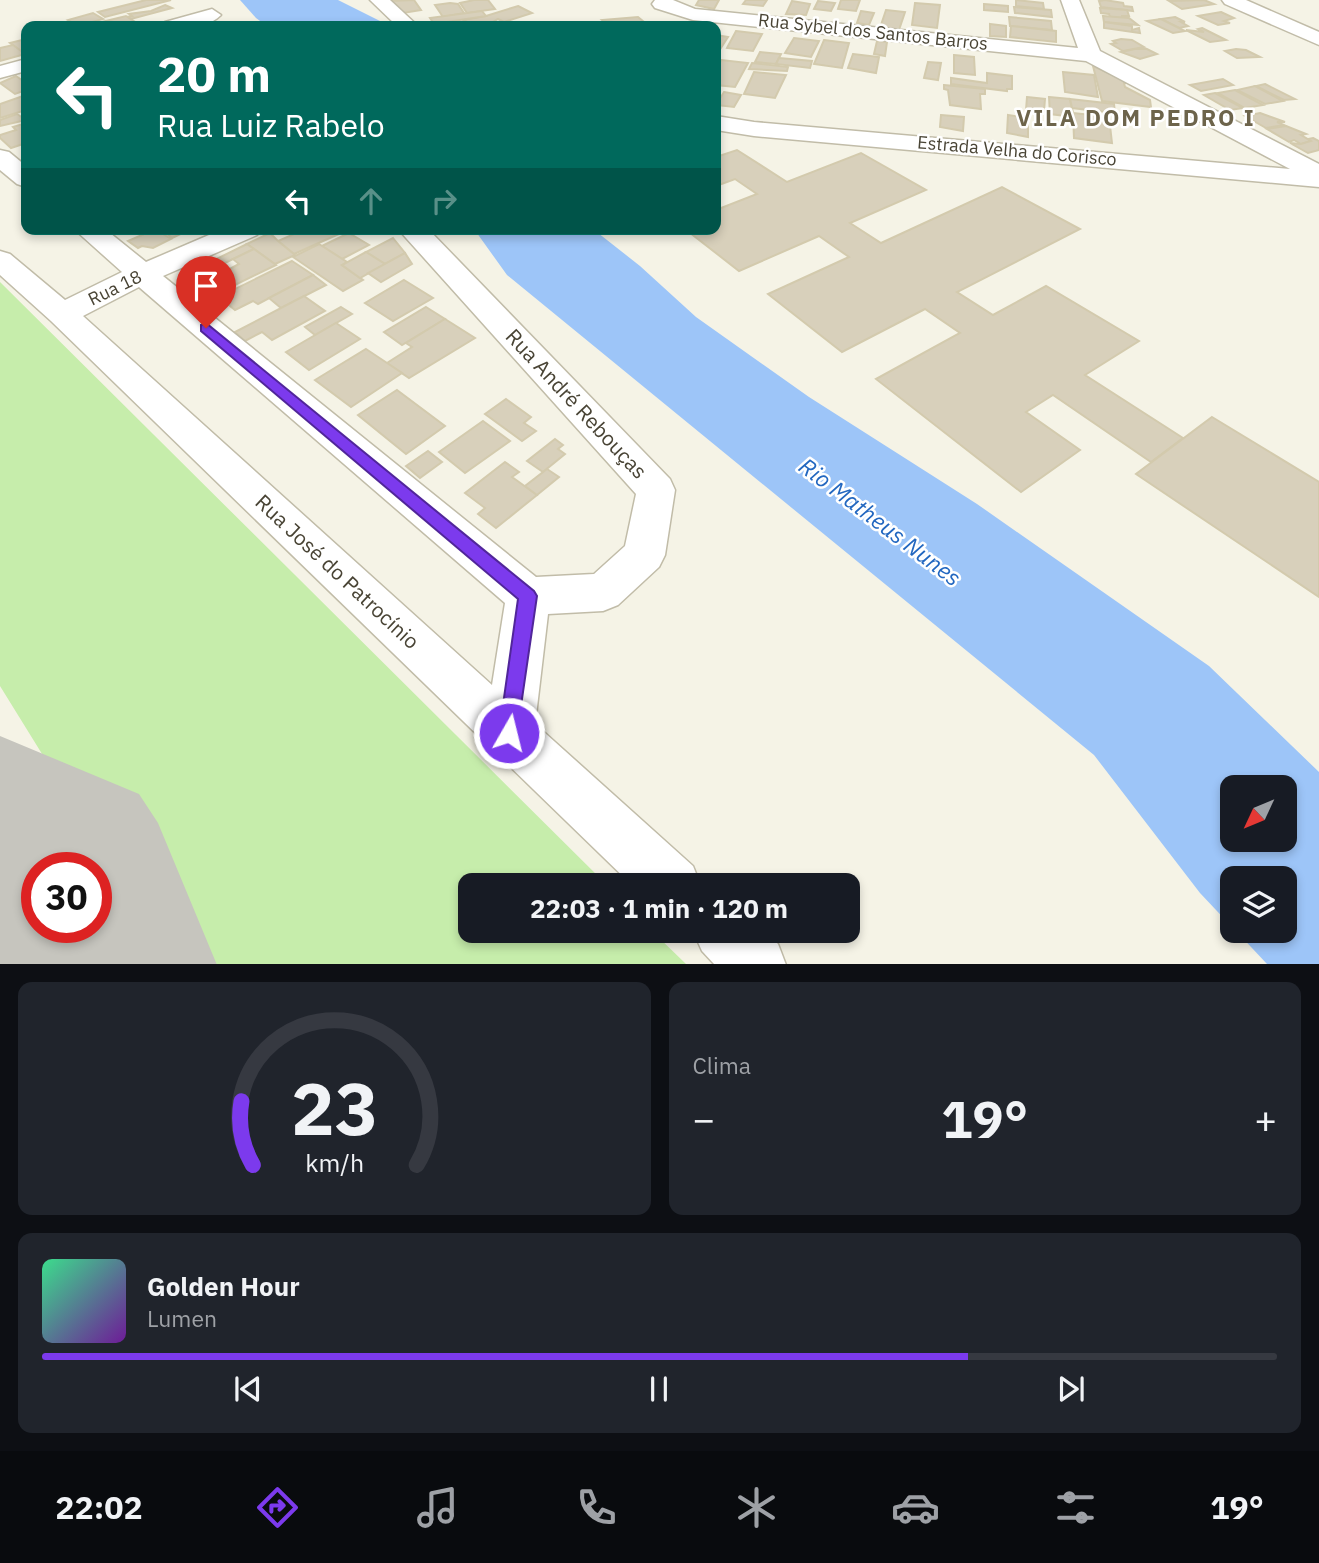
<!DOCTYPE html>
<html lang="pt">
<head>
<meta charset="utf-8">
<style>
	:root { --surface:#171b24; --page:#20242c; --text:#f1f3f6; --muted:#9ea1a6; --line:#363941; --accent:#7c3aed }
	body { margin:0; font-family:"IBM Plex Sans",sans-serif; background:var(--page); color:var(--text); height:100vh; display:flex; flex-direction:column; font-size:26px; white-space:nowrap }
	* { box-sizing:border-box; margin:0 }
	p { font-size:23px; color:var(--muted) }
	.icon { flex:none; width:38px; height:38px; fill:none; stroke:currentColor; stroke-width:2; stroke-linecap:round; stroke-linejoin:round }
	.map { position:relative; height:964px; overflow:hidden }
	.sheet { display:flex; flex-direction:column; gap:18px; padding:18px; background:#0d0f14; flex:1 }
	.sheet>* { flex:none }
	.guide { position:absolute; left:21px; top:21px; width:700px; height:214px; border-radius:14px; box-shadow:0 4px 10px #0003; background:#00695c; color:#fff; overflow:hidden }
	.needle { width:46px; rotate:226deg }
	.tools { position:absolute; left:1220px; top:775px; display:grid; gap:14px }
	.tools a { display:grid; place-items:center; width:77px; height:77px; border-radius:14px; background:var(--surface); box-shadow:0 4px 10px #0003; font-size:35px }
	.speed { position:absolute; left:21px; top:852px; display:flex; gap:14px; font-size:35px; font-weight:700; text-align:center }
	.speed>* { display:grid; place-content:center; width:91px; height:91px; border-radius:50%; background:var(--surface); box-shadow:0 4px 10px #0003; line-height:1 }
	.speed .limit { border:10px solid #d22; background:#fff; color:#111 }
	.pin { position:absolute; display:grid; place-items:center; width:60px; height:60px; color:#fff; margin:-72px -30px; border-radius:50% 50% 50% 0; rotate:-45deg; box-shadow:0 0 7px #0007 }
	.pin .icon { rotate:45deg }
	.me { position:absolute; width:77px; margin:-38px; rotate:8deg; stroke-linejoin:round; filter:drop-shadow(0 0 5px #0008) }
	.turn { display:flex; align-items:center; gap:24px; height:147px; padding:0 21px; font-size:32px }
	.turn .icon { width:91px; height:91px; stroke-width:2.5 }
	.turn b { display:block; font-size:49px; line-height:60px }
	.lanes { display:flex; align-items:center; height:66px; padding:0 21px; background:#0003; justify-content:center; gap:35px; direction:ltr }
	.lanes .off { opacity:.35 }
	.big { font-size:52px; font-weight:700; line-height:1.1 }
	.sheet .card { flex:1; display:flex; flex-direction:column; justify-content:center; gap:10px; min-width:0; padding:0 24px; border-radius:14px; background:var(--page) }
	.sheet .dial { align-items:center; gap:0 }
	.dial svg { height:182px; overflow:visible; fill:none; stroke:var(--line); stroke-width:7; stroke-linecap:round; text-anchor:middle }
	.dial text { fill:var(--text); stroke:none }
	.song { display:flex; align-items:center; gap:21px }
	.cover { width:84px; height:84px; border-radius:10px; background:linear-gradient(135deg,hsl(150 70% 55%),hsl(280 70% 35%)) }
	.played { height:7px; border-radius:4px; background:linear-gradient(90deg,var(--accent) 75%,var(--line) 75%) }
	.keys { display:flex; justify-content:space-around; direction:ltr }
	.heat { display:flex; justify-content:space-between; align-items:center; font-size:38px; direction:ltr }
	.sheet .tiles { flex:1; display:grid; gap:18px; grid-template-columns:1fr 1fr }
	.card:last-child { grid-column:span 2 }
	.trip { position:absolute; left:458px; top:873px; width:402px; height:70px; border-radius:14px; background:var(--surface); box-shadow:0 4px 10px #0003; font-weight:700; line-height:70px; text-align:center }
	.tab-bar { display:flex; height:112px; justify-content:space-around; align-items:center; background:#090b0e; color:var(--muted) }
	.tab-bar .icon { width:49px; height:49px }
	.tab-bar .active { color:var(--accent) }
	.tab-bar b { font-size:32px; color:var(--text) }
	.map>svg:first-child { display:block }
	.green { fill:#c6edab }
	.water { fill:#9dc5f8; fill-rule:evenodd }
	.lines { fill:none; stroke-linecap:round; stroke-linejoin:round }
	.runway { fill:#c6c5be; fill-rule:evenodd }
	.building { fill:#d8d0bb; stroke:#d3caad; stroke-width:2 }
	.minor-casing { stroke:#c1bca8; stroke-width:3 }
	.minor { fill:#fff; fill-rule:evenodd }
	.route { fill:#7c3aed; stroke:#51269a; stroke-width:2 }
	.labels { text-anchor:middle; stroke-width:5; stroke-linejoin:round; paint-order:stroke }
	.far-street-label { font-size:18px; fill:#494435; stroke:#fff }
	.street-label { font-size:21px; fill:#494435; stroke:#fff }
	.far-district-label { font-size:23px; font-weight:bold; letter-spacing:2px; fill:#6d644b; stroke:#fff }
	.water-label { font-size:23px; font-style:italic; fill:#2267c0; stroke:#fff }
</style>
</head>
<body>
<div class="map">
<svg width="1319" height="965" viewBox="0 0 1319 965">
	<rect width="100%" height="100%" fill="#f5f3e6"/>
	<!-- green -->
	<path class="green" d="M0,282L607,885L471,886V931H652L686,964H172L0,686Z"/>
	<!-- water -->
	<g class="water">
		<path d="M240,0H338L390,26H267L256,18Z"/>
		<path d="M474,229H593L640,266L696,317L809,397L977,504L1209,666L1319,772V964H1267L1236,931H1284V878H1232V927L1200,893L1094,755L507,275ZM1232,788H1284V840H1232Z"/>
	</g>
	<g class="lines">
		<!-- runway -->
		<path class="runway" d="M0,736L139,794L158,823L217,965H0ZM37,868H96V928H37Z"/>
	</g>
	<!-- building -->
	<g class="building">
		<path d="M146,0H171L105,17L98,12Z"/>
		<path d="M414,0L421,10L397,14L390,1Z"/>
		<path d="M474,0H488L495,9L467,13L460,3Z"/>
		<path d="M699,0H719L714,9L696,5Z"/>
		<path d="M746,0H767L763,6L743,4Z"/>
		<path d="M841,0H860L856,11L838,9Z"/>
		<path d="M1016,0L1043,3L1044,9L1016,6Z"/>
		<path d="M1105,0L1123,3L1124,6L1132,7L1133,11L1101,7L1099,1Z"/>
		<path d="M1204,0L1214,4L1182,9L1169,1Z"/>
		<path d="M792,1L810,4L806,15L786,14Z"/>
		<path d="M818,1L835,3L831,11L814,9Z"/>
		<path d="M450,3L458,4L464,13L443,17L435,5Z"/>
		<path d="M915,3L940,5L937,28L912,25Z"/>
		<path d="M984,4L1008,6V12L984,10Z"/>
		<path d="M165,5L172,8L131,19L127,17L132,16L129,14L151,11Z"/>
		<path d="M518,6L532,13L504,22L498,19L486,26H474L463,20L486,16Z"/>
		<path d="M1014,7L1051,10L1052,17L1015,13Z"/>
		<path d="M1100,8L1127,10L1129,16H1122V18L1110,17L1109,14L1101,13Z"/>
		<path d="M886,10L905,12L899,30L880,28Z"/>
		<path d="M482,11L486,16L434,24L430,18Z"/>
		<path d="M861,11L874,13L869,25L857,23Z"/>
		<path d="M1221,12L1234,18L1224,21L1230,23L1218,25L1198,16Z"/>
		<path d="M93,13L103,19L78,26L68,20Z"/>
		<path d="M126,16L140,25L85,26Z"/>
		<path d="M1103,16L1129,18L1138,25L1104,22Z"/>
		<path d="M638,17L649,26H609L602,20Z"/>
		<path d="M1009,17L1051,21L1052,30L1010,26Z"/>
		<path d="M1175,17L1185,22H1181L1188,26L1179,28L1161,19Z"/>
		<path d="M1161,19L1185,31L1173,33L1147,21Z"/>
		<path d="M1104,22L1132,26V30L1139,28L1140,33L1104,28Z"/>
		<path d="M990,24L1006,26V37L990,36Z"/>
		<path d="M1011,26L1056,31V42L1010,37Z"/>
		<path d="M1202,28L1226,40L1210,42L1186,30L1204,32L1198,29Z"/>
		<path d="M736,31L762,34L753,51L727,48Z"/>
		<path d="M716,35L728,37L717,54H716Z"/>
		<path d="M794,38L819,41L811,57L785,53Z"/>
		<path d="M26,39L25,54L10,43Z"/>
		<path d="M1121,39L1132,40L1144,47L1123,51L1111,44L1116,43L1113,41Z"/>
		<path d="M824,40L849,43L842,68L814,64Z"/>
		<path d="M877,41L887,42L885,56L874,54Z"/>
		<path d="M13,45L25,54L0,61V48Z"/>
		<path d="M1135,49H1147L1157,54L1140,59L1121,52Z"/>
		<path d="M1236,49L1246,50L1260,57L1237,58L1225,51Z"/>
		<path d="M760,52L781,54L776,64L755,62Z"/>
		<path d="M853,54L879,57L876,73L848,68Z"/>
		<path d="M954,55L974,57L975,75L954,73Z"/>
		<path d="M779,58L812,61L810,68L776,64Z"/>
		<path d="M721,60L748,63L735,87L716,85V72Z"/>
		<path d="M928,62L941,63L938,80L924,78Z"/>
		<path d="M752,63L788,67L787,71L749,69Z"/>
		<path d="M1093,66L1130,83H1124L1125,87L1150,100L1151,107L1102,101Z"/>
		<path d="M754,72L786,75L775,98L744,94Z"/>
		<path d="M1063,72L1094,75L1098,97L1065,92Z"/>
		<path d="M987,73L1012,76V89H1007V91L951,84V78L987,83Z"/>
		<path d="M16,76L26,83V90L15,94L0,83Z"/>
		<path d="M1223,79L1233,85L1201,91L1190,85Z"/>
		<path d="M1265,84L1295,99L1284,100L1256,86Z"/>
		<path d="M944,85L985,89V94H980L981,109L950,105L948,90L944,89Z"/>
		<path d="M1255,86L1283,101L1265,104L1237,90Z"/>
		<path d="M1235,90L1263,105L1245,108L1218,93Z"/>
		<path d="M724,92L741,95L734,107L716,105Z"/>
		<path d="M1215,93L1243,108L1230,110L1204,95Z"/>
		<path d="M26,95V110L0,118V104Z"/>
		<path d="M1027,97L1045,99L1044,111L1026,110Z"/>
		<path d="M1049,97L1070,99L1074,117L1050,114Z"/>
		<path d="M1070,99L1114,104L1115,113L1072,108Z"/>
		<path d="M1073,113L1109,117L1112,143L1074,138Z"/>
		<path d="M1260,113L1285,122H1277L1284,125L1266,128L1245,116Z"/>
		<path d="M17,114L26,120L0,126V120Z"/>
		<path d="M941,115L964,117L963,131L940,127Z"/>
		<path d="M1008,115L1028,118V137L1007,133Z"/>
		<path d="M26,123V143L11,148L0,138V135L16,130L13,127Z"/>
		<path d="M1286,126L1306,134L1301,135L1311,141L1301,144L1294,140L1289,142L1267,129Z"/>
		<path d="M1313,138L1319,141V150L1308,153L1290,143L1301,144L1311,141L1308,139Z"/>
		<path d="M737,150L787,182L861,153L926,190L850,223L881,243L1002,187L1080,229L957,292L993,315L1046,286L1139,341L1085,375L1183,438L1151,462L1053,395L1026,412L1080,450L1021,492L876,379L960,333L925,309L842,352L768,294L849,257L819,236L739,271L685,229H716V210L757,194L735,179L716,186V157Z"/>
		<path d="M142,229H155L171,239L153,248L142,246L138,248L128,241L142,235L137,232Z"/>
		<path d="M161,229H182L185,232L172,238Z"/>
		<path d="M292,229H350L294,254L278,241L292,235L287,231Z"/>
		<path d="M270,233L278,241L295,255L275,264L247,244Z"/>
		<path d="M349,233L369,245L342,259L322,246Z"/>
		<path d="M393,238L405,253L385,264L366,252Z"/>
		<path d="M247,244L254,249L204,273L198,268Z"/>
		<path d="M319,244L347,262L342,265L363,280L343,291L293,257Z"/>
		<path d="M254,249L276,265L200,302L190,295L203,289L191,279L219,266L226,271L239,264L233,259Z"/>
		<path d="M366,252L385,264L360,278L342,265Z"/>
		<path d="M405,253L412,264L381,282L368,273Z"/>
		<path d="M292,261L313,275L258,304L253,301L235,310L219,297Z"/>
		<path d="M313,275L326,285L281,308L269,298Z"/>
		<path d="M404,280L433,298L393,321L365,303Z"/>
		<path d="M304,296L325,311L272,340L262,332L245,341L235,332Z"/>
		<path d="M341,307L352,314L315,335L305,327Z"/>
		<path d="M426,307L445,319L402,345L384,332Z"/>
		<path d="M445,319L475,338L409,378L387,363L412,347L406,343Z"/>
		<path d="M336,323L360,339L309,370L286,352Z"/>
		<path d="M366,349L402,373L351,407L315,380Z"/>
		<path d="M397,390L445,426L406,454L358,415Z"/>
		<path d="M506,399L531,417L524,423L536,431L522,441L485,414Z"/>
		<path d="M1212,417L1319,482V597L1136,474Z"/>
		<path d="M483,421L510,441L465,473L439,452Z"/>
		<path d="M555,439L563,445L558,449L565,454L543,472L527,461Z"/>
		<path d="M428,451L442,462L420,478L406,466Z"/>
		<path d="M505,462L519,472L512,477L537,495L496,528L478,514L485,508L465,493Z"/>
		<path d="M547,469L559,477L537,495L525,486Z"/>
	</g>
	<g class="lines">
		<!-- minor casing -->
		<g class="minor-casing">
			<g id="minor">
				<path d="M370,0H390L418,26H397Z"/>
				<path d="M655,0H673L695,9L1078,48L1061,0H1079L1100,51L1319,164V187L754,136L716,130V116L754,122L1290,169L1086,61L693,20L655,8L652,4Z"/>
				<path d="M1222,0H1246L1319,32V45L1225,4Z"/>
				<path d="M212,9L221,15C208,29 180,27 162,26L165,22Z"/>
				<path d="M26,59V71L0,78V66Z"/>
				<path d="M0,150L9,152L26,166V187L17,184L0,170Z"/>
				<path d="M74,229H105L146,262L223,229H261L257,235L163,276L536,577L594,574L625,546L636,494L398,229H428L670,479L675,490L665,555L659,567L618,605L603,611L548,614L535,724L693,866L701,886H633L51,321L0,275V251L10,254L65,300L122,272ZM139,287L505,603L492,685L83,316Z"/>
				<path d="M693,931H764L778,944L786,965H715L702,951Z"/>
			</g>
		</g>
		<!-- minor -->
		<use href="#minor" class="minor"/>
	</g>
	<!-- route -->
	<path class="route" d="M206,323L534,591L537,596L516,740L509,743L502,740L499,733L518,599L201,331V325Z"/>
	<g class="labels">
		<!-- far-street labels -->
		<g class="far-street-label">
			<text transform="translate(873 32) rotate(6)" y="6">Rua Sybel dos Santos Barros</text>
			<text transform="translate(1017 151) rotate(5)" y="6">Estrada Velha do Corisco</text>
			<text transform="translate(115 288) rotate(-26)" y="6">Rua 18</text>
		</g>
		<!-- street labels -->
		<g class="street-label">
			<text transform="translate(576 404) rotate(47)" y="7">Rua André Rebouças</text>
			<text transform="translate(337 572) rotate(43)" y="7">Rua José do Patrocínio</text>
		</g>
		<!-- far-district labels -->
		<g class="far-district-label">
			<text x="1136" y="126">VILA DOM PEDRO I</text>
		</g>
		<!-- water labels -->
		<g class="water-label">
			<text transform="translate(880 522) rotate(37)" y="8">Rio Matheus Nunes</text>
		</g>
	</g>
</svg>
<div class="tools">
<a><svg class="needle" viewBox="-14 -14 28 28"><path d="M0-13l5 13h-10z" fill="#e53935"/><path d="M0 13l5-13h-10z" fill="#9ea1a6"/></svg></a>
<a><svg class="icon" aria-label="layers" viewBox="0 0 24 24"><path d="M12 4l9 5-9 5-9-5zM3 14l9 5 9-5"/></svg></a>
</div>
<div class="speed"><div class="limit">30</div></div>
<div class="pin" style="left:206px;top:328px;background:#d93025"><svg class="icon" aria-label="arrive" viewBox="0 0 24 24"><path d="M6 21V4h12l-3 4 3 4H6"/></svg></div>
<svg class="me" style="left:509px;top:733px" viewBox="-20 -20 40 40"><circle r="17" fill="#7c3aed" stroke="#fff" stroke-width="3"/><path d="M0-11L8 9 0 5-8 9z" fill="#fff"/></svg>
<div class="trip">22:03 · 1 min · 120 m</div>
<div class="guide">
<div class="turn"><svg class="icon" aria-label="left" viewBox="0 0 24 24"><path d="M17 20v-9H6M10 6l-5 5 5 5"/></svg><div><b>20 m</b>Rua Luiz Rabelo</div></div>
<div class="lanes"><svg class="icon" aria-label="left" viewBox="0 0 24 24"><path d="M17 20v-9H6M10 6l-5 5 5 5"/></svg><svg class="icon off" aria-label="ahead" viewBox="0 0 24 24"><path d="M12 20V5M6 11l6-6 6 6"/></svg><svg class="icon off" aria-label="right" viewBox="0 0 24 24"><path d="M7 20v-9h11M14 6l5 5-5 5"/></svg></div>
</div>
</div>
<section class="sheet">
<div class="tiles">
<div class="card dial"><svg viewBox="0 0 100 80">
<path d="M14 69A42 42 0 1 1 86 69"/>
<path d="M14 69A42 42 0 0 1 9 41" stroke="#7c3aed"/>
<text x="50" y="56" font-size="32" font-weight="700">23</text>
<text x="50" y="72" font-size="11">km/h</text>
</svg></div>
<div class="card"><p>Clima</p>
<div class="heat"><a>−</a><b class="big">19°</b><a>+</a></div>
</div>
<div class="card">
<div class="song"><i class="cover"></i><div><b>Golden Hour</b><p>Lumen</p></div></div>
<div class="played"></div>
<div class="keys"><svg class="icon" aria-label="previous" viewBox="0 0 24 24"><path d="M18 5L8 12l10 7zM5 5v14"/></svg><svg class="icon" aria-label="pause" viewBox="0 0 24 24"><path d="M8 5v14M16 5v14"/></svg><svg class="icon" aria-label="next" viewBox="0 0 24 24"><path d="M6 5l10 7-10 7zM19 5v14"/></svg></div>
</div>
</div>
</section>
<nav class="tab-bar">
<b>22:02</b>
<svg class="icon active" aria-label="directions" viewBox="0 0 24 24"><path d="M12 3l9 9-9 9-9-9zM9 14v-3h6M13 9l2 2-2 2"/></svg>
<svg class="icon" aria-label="music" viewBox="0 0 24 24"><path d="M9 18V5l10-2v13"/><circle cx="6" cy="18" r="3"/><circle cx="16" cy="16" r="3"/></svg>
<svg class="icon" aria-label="phone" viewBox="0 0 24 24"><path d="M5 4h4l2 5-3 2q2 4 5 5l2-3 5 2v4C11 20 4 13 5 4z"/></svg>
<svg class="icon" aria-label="climate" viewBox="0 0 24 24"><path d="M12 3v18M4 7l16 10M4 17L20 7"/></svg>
<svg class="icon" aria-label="car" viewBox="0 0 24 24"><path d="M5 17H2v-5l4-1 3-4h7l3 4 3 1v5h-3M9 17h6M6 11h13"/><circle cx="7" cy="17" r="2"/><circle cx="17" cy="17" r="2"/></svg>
<svg class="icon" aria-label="filters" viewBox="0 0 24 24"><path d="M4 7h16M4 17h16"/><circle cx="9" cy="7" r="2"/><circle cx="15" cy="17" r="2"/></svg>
<b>19°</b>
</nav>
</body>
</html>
